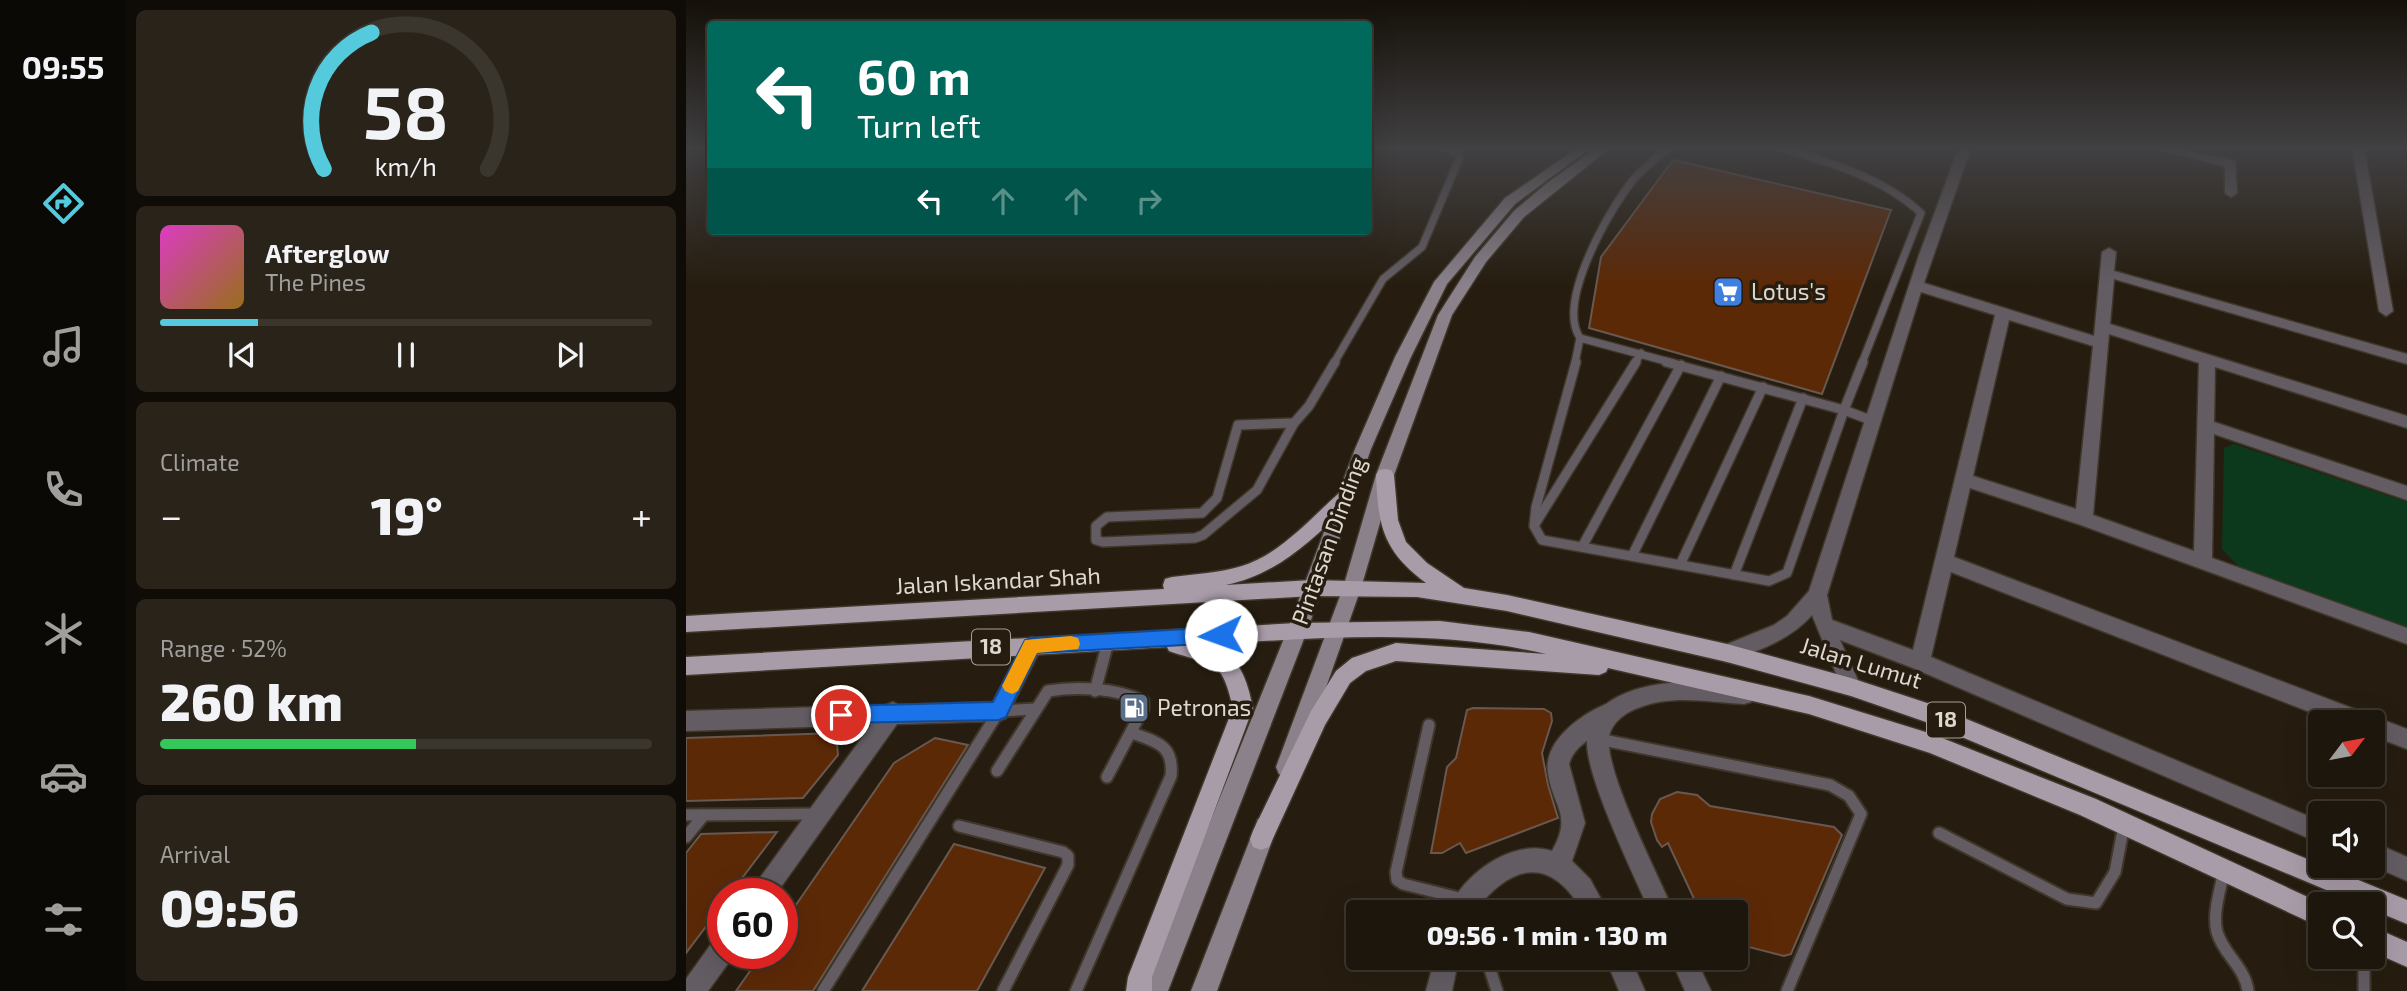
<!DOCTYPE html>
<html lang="en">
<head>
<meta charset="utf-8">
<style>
	:root { --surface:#1c160c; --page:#29231a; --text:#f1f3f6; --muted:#a09f9d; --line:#3a352d; --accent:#54cadc }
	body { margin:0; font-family:"Exo 2",sans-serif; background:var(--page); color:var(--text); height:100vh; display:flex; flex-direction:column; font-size:26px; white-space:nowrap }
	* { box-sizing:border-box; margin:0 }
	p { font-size:23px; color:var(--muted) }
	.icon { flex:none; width:38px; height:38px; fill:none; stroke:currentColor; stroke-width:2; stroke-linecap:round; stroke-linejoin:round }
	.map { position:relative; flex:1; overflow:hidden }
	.sheet { display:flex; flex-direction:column; gap:10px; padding:10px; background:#0f0c07; width:560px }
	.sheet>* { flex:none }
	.banner { position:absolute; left:21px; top:21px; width:665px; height:214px; border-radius:7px; box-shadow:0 7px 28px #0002,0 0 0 2px var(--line); background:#00695c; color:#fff; overflow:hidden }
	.needle { width:46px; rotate:58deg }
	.buttons { position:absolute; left:1622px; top:710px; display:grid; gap:14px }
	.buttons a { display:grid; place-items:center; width:77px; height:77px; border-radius:7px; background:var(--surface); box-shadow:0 7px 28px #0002,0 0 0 2px var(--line); font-size:35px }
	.speed { position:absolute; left:21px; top:878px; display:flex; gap:14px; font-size:35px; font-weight:700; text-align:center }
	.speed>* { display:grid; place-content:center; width:91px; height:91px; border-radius:50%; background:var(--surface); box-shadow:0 7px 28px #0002,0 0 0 2px var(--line); line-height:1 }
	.speed .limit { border:10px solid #d22; background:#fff; color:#111 }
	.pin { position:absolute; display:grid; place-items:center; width:60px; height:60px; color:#fff; margin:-30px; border:4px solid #fff; border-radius:50%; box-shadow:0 2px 7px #0007 }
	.me { position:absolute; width:77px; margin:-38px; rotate:267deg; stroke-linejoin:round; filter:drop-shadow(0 0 5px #0008) }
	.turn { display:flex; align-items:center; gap:24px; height:147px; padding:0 35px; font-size:32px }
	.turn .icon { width:91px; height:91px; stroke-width:2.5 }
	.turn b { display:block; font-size:49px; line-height:60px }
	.lanes { display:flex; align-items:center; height:66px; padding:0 35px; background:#0003; justify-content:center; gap:35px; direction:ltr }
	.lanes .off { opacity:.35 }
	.big { font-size:52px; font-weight:800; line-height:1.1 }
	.sheet .widget { flex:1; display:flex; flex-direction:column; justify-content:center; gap:10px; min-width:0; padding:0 24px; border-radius:10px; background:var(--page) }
	.sheet .dial { align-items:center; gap:0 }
	.dial svg { height:182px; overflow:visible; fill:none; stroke:var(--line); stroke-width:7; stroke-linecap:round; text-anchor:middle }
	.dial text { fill:var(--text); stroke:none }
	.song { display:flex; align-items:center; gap:21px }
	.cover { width:84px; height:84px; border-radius:10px; background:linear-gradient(135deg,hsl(310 70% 55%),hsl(40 70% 35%)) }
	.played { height:7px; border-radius:4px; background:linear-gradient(90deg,var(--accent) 20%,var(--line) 20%) }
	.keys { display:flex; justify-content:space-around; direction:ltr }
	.heat { display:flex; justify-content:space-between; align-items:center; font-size:38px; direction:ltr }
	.charge { height:10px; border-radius:5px; background:linear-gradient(90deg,#34c759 52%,var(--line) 0) }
	.trip { position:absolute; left:660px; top:900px; width:402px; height:70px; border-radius:7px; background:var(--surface); box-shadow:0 7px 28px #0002,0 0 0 2px var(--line); font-weight:800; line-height:70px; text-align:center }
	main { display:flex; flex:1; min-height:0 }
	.tabs { display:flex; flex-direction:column; width:126px; justify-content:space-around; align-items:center; background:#0b0905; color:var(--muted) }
	.tabs .icon { width:49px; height:49px }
	.tabs .active { color:var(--accent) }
	.tabs b { font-size:32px; color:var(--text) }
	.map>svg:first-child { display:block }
	.green { fill:#0c391b }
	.building { fill:#5c2907; stroke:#69584f; stroke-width:2 }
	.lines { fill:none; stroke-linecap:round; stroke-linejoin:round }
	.service-far2-casing { stroke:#40372b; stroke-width:10 }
	.service-far1-casing { stroke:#40372b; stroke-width:12 }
	.service-casing { stroke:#40372b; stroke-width:15 }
	.minor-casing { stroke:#40372b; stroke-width:3 }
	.tertiary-casing { stroke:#40372b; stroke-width:3 }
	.secondary-casing { stroke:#40372b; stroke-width:3 }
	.primary-casing { stroke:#40372b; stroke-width:3 }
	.service-far2 { stroke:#635d63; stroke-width:7 }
	.service-far1 { stroke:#635d63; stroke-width:9 }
	.service { stroke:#635d63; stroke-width:11 }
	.minor { fill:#635d63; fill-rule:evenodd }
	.tertiary { fill:#635d63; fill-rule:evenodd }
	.secondary { fill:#8a818a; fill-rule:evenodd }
	.primary { fill:#a89ca9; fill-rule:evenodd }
	.route { fill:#1a73e8; stroke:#114b97; stroke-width:2 }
	.slow { fill:#f59e0b }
	.labels { text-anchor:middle; stroke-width:7; stroke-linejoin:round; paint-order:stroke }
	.shield { fill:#261d10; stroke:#a7a096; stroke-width:2 }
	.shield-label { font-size:21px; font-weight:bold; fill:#ded8cf }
	.poi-label { font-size:23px; fill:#ded8cf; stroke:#261d10; text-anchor:start }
	.street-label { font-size:23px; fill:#ded8cf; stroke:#261d10 }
</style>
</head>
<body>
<main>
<nav class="tabs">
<b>09:55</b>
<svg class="icon active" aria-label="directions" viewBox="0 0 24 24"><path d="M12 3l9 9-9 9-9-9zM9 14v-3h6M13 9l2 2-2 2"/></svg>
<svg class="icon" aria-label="music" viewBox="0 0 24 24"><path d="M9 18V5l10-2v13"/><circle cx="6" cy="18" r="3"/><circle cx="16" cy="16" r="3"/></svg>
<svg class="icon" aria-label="phone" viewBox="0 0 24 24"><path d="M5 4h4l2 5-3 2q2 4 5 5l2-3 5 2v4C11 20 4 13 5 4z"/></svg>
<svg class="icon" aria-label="climate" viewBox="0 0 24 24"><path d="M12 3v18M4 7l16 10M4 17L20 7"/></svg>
<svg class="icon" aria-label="car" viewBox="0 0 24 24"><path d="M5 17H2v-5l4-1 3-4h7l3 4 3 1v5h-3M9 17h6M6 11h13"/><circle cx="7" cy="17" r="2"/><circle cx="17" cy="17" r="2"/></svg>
<svg class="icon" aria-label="filters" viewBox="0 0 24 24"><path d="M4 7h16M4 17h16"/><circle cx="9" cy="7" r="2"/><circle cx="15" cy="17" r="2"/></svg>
</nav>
<section class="sheet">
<div class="widget dial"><svg viewBox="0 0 100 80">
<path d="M14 69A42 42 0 1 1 86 69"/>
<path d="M14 69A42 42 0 0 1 35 9" stroke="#54cadc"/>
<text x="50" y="56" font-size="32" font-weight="700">58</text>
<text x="50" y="72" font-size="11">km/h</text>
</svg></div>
<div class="widget">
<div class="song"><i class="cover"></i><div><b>Afterglow</b><p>The Pines</p></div></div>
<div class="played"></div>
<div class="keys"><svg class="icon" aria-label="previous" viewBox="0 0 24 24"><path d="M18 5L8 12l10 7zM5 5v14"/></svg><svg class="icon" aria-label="pause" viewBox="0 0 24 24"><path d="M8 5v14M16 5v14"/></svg><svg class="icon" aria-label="next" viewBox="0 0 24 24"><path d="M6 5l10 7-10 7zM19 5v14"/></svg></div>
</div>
<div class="widget"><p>Climate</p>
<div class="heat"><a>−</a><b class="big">19°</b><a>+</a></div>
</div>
<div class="widget"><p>Range · 52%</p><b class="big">260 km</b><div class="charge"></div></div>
<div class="widget"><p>Arrival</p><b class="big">09:56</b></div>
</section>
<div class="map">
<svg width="1721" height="991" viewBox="0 0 1721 991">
	<rect width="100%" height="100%" fill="#261d10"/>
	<!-- green -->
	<path class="green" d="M1548,444L1721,502V629L1556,570L1536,549L1538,448Z"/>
	<!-- building -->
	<g class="building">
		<path d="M987,160L1205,210L1136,394L903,328L915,257Z"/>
		<path d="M787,708L858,709L865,713L866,721L856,753L862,785L872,818L780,853L774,843L756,853H745L761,767L770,758L781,710Z"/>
		<path d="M150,733L152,755L117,798L0,801V738Z"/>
		<path d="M249,738L282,745L127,991H50L76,954H96V925L208,763Z"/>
		<path d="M991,792L1011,795L1024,806L1148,827L1156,835L1105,954L1098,956L1055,945L1050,934V912H1038L1026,902L1010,903L982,843L976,847L971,840L965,822L966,814L974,799Z"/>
		<path d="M91,832L44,894H37V904L0,953V853L15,834Z"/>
		<path d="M268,844L359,868L291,991H176Z"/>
	</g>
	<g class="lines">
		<!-- service-far2 casing -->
		<g class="service-far2-casing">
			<g id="service-far2">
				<path d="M1091,147C1141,161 1196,177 1235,213L1176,363"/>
				<path d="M894,338L987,363"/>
				<path d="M648,363L697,279L736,247L773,159V154L758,147"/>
				<path d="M889,363L894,338C870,302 923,210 947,180C957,168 972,157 984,147"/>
				<path d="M949,363L955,353"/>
			</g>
		</g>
		<!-- service-far1 casing -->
		<g class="service-far1-casing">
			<g id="service-far1">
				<path d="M890,362L850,507L848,526L856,540L1083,581L1101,573L1158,410L1187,421"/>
				<path d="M980,362L1158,410L1177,362"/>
				<path d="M608,423L571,490L517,535L509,538L417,542L410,540V526L421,517L516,513L531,498L552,425Z"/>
				<path d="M608,423L623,406L649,362"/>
				<path d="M849,524L950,362"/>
				<path d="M896,547L995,365"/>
				<path d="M946,556L1035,376"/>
				<path d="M994,565L1077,387"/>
				<path d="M1048,575L1117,398"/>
			</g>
		</g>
		<!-- service casing -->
		<g class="service-casing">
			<g id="service">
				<path d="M409,691L422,642"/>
				<path d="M743,725L710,872L711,880L717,884L777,899"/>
				<path d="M912,739L1144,785L1163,796L1175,814L1101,991"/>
				<path d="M311,771L362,691C392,686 429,688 457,701V709L421,777"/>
				<path d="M0,815L129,814"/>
				<path d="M273,826L377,852L382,856V865L317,991"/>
				<path d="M1253,833L1381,899L1410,903L1429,872L1438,825"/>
				<path d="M0,837L18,815"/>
				<path d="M1538,870C1535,888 1526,913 1531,932C1537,954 1559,967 1562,991"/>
				<path d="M800,957L811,991"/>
				<path d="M1678,957V991"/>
				<path d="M137,991L313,711L349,709"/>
				<path d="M390,991L485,776C488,745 471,742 446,733"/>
			</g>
		</g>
		<!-- minor casing -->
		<g class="minor-casing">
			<g id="minor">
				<path d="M1273,147H1285L1238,283L1408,336L1416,252L1423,248L1430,252L1428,271L1721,354V364L1428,279L1424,324L1721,416V428L1529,367L1528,422L1721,486V500L1528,434L1526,558L1721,628V644L1392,524L1284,488L1268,557L1721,729V749L1687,736V723H1652L1265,572L1245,657L1634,821V843L1227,668L1154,640L1175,687L1172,693L1165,696L1158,693L1126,615C1104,640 1072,651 1041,662L1034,659L1031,653L1034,647L1088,625L1101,616L1123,591L1233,255ZM1235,292L1309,315L1227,650L1146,620L1141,595ZM1323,320L1407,346L1390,509L1287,476ZM1423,334L1513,363L1508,551L1407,515Z"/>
				<path d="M1460,147H1481L1549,161L1551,193L1545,197L1539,193V166Z"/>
				<path d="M1666,147H1678L1707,311L1700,316L1693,311Z"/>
				<path d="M346,637L353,640L356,646L320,718L313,721L211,724L90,894H64L68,886L185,725L0,731V711L200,705L207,702L213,705L307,702L339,640Z"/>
				<path d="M923,703L930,706L933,713C923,735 891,737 883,764L899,823L886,861L904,879L922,912H897C864,854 825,864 788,912H761C776,875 825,838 866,851C887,814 867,808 862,773C857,740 897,713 923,703Z"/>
				<path d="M1687,842L1721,857V881L1687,866Z"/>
				<path d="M37,937V954H47L46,958L22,991H0V979L28,940Z"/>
				<path d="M749,957H773L766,991H740Z"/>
				<path d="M919,957H944L959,991H933Z"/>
			</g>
		</g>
		<!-- tertiary casing -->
		<g class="tertiary-casing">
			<g id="tertiary">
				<path d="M1004,682L1058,686L1065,688L1068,695L1065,702L1058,704C1023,702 985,694 952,708C940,712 925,723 923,737C918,770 973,877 988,912H964C948,875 899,776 901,740C904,692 968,682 1004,682Z"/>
				<path d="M984,957H1009L1025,991H999Z"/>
			</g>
		</g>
		<!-- secondary casing -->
		<g class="secondary-casing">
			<g id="secondary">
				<path d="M893,147H906L829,204L761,284L725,357L685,449L621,631L482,991H456L601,631L669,449L709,357L748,282L819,198Z"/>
				<path d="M912,147H925L838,217L800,262L766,315L708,475L675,588L612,767L609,774L601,777L593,774L590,767L657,588L690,475L752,315L789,257L828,211L861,183Z"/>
				<path d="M580,816L588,819L591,827L531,991H505L572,819Z"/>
			</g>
		</g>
		<!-- primary casing -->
		<g class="primary-casing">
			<g id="primary">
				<path d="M699,469L705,470L708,475L712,520L720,542L741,563L778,588L821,595L1041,644L1165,678L1244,704L1721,900V924L1687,910V905H1676L1240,722L1165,696L1041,662L821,611L731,597L626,596L0,632V616L478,589L477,585L479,579L486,577C509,574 534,573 556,566C594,554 623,520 652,494H664L667,499L664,504C626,539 593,574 540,585L626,580L740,583C697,551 692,526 690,475L693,470Z"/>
				<path d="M754,621L843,632L1123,696L1246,734L1410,799L1639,905H1634V927L1394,815L1244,753L1123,714L922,668L920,672L913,675L710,661L680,671L664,683L639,725L583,847L575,850L567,847L564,839L567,831L625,711L650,671L666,658L710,643L860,654C751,628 636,638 524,644C554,656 561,679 567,708L466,977V991H440L442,977L547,708C535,655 527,667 483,651L481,647L0,675V657L611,623Z"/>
				<path d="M1687,927L1721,942V967L1687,952Z"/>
			</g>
		</g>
		<!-- service-far2 -->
		<use href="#service-far2" class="service-far2"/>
		<!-- service-far1 -->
		<use href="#service-far1" class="service-far1"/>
		<!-- service -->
		<use href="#service" class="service"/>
		<!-- minor -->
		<use href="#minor" class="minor"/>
		<!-- tertiary -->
		<use href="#tertiary" class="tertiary"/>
		<!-- secondary -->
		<use href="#secondary" class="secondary"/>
		<!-- primary -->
		<use href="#primary" class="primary"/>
	</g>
	<!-- sky -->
	<linearGradient id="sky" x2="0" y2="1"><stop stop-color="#151009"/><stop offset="0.52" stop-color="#414042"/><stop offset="1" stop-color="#414042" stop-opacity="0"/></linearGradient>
	<rect width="1721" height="285" fill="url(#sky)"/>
	<!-- route -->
	<path class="route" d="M535,627L541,630L544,635L541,641L535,643L351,653L320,717L313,720L155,723L149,721L146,715L149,709L155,706L307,702L339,640L346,638Z"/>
	<!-- slow -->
	<path class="slow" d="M385,636L392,638L394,644L392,649L351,653L332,691L326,694L319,691L316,686L339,640Z"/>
	<!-- icons -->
	<defs>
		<g id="supermarket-square" transform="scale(1.575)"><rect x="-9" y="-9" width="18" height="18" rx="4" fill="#3f7fe0" stroke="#261d10"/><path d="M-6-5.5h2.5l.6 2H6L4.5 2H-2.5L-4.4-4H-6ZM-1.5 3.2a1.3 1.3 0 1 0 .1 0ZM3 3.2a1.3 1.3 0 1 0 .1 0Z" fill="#fff"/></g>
		<g id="fuel-square" transform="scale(1.575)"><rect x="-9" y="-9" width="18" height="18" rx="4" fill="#5c6f8a" stroke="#261d10"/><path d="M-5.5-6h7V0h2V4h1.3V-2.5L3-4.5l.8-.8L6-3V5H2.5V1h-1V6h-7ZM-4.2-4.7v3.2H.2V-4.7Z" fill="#fff"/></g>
	</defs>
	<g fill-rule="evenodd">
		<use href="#supermarket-square" x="1042" y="292"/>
		<use href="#fuel-square" x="448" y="708"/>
	</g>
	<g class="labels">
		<!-- shield labels -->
		<g class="shield">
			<rect x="286" y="629.5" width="38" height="35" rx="5"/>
			<rect x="1241" y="702.5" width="38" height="35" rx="5"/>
		</g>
		<g class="shield-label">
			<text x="305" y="654">18</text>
			<text x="1260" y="727">18</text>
		</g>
		<!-- poi labels -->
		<g class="poi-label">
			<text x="1065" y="300">Lotus's</text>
			<text x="471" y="716">Petronas</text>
		</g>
		<!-- street labels -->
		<g class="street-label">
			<text transform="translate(643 541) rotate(-70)" y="8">Pintasan Dinding</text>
			<text transform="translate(312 581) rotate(-3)" y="8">Jalan Iskandar Shah</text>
			<text transform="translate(1175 663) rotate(17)" y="8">Jalan Lumut</text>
		</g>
	</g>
</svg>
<div class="buttons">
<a><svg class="needle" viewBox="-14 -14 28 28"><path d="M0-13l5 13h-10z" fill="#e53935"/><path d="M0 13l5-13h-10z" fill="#a09f9d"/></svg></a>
<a><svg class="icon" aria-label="sound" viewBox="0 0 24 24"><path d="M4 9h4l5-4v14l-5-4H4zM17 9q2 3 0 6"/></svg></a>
<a><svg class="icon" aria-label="search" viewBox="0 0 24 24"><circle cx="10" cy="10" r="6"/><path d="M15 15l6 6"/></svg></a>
</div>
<div class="speed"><div class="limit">60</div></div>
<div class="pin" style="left:155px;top:715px;background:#d93025"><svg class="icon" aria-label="arrive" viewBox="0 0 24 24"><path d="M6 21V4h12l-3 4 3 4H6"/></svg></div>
<svg class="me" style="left:535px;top:635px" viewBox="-20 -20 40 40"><circle r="19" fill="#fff"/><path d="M0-13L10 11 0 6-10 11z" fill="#1a73e8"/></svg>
<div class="trip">09:56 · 1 min · 130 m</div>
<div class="banner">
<div class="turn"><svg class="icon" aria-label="left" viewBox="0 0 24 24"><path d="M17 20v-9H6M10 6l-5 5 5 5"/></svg><div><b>60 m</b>Turn left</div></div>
<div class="lanes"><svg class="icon" aria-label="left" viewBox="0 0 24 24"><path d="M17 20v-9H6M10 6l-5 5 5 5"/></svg><svg class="icon off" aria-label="ahead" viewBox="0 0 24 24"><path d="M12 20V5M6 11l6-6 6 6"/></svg><svg class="icon off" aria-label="ahead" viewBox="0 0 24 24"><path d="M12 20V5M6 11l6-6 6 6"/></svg><svg class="icon off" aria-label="right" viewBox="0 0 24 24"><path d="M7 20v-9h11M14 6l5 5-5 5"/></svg></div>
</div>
</div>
</main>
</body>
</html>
